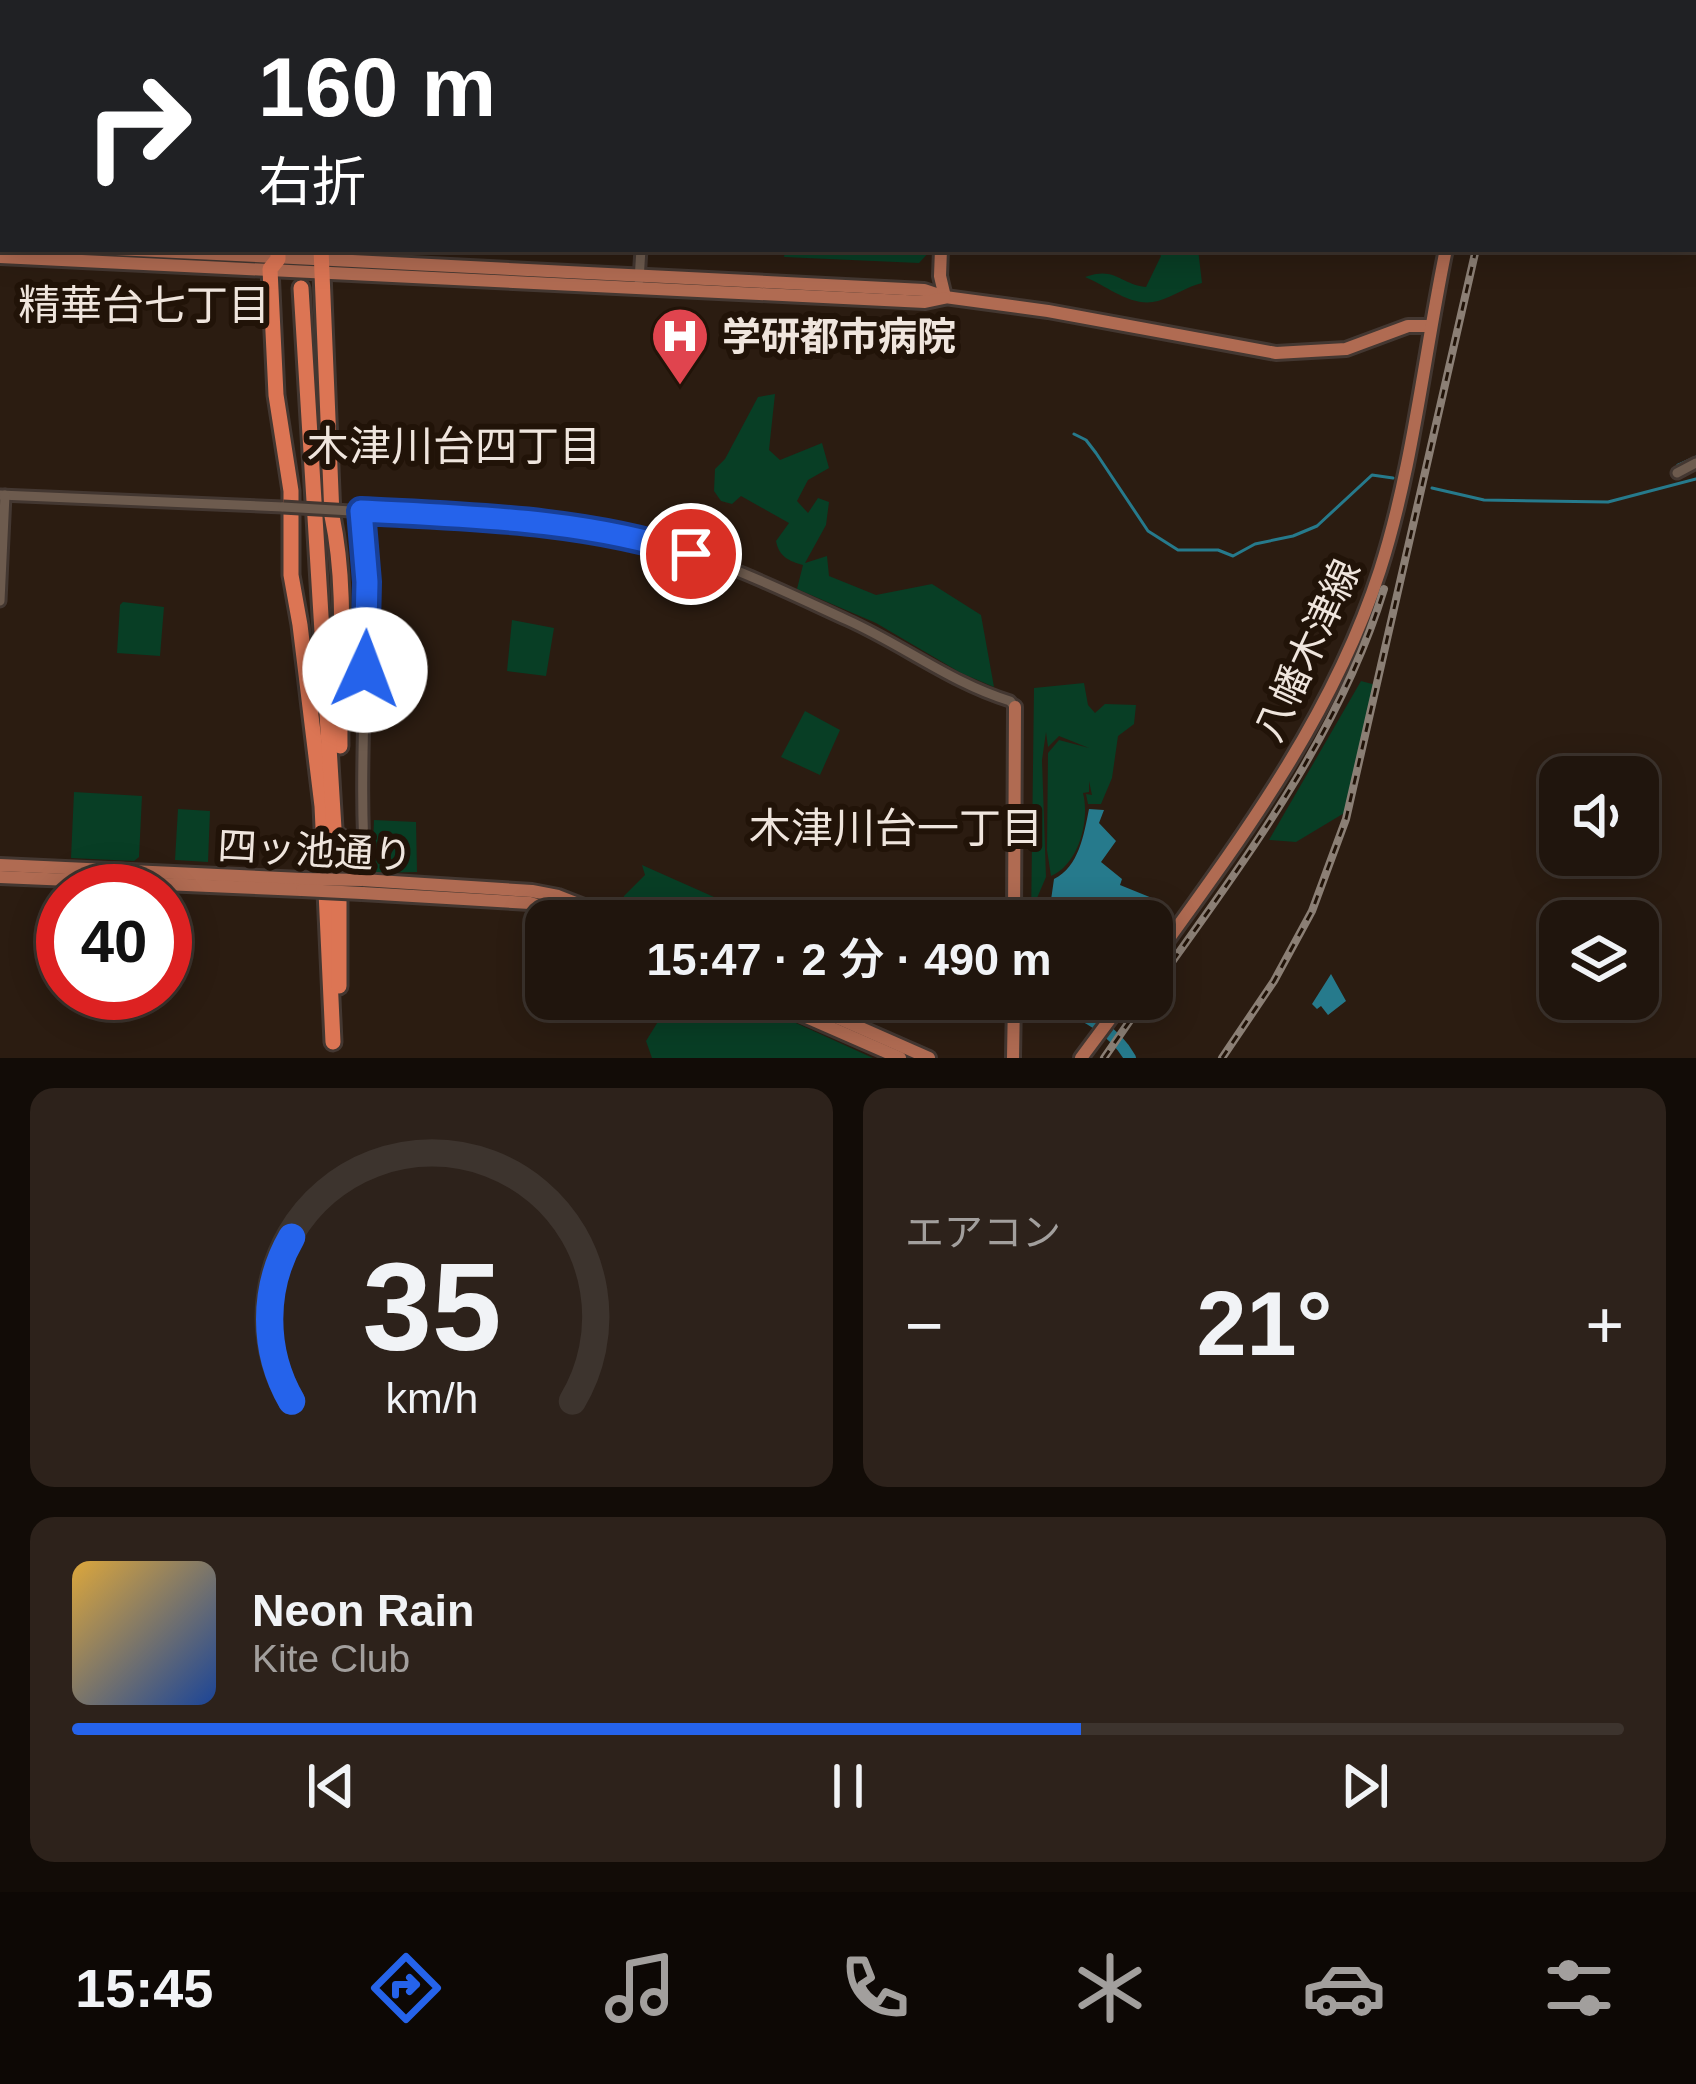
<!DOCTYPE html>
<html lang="ja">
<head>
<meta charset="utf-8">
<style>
	:root { --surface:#20150d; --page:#2d221b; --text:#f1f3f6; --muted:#a29f9d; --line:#3d342e; --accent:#2563eb }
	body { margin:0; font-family:Arial,"Noto Sans JP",sans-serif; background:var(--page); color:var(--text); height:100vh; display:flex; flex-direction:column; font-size:45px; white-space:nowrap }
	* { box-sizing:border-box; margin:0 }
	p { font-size:39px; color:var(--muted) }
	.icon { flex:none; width:66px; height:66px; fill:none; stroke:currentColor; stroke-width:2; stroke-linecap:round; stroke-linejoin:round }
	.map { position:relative; height:1058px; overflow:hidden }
	.side { display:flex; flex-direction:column; gap:30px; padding:30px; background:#120c07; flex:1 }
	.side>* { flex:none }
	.hud { position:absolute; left:0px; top:0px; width:1698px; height:252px; box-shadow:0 6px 30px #0003,0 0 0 3px var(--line); background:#202124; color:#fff; overflow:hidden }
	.buttons { position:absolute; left:1539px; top:756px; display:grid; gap:24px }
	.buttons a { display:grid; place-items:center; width:120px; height:120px; border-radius:24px; background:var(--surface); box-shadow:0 6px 30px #0003,0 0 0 3px var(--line); font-size:60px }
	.speed { position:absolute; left:36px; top:864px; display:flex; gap:24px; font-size:60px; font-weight:700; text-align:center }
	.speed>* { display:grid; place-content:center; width:156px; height:156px; border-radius:50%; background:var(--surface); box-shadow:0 6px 30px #0003,0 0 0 3px var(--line); line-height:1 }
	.speed .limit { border:18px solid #d22; background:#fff; color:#111 }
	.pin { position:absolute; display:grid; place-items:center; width:102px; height:102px; color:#fff; margin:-51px; border:6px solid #fff; border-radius:50%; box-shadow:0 3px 12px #0007 }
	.me { position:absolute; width:132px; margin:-66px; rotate:2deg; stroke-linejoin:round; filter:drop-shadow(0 0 9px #0008) }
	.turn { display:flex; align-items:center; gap:42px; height:252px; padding:0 60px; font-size:54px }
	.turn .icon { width:156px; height:156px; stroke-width:2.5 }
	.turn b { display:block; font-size:84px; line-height:102px }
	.big { font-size:90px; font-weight:600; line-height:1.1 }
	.side .widget { flex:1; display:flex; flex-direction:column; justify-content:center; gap:18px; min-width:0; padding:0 42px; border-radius:24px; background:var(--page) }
	.side .dial { align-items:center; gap:0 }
	.dial svg { height:312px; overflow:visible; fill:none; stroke:var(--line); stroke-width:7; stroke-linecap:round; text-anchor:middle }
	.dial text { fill:var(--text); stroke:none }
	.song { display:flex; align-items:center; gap:36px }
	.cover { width:144px; height:144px; border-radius:18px; background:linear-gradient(135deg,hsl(40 70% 55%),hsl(220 70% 35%)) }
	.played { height:12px; border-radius:6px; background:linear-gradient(90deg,var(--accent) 65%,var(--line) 65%) }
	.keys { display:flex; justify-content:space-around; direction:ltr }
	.heat { display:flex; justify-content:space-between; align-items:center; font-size:66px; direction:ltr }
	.side .tiles { flex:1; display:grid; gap:30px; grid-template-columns:1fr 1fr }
	.widget:last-child { grid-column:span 2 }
	.trip { position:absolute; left:525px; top:900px; width:648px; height:120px; border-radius:24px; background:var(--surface); box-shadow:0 6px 30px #0003,0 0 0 3px var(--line); font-weight:600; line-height:120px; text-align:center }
	.menu { display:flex; height:192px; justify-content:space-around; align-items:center; background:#0d0805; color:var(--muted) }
	.menu .icon { width:84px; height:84px }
	.menu .active { color:var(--accent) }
	.menu b { font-size:54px; color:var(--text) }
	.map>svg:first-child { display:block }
	.green { fill:#083e25 }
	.water { fill:#267a8c }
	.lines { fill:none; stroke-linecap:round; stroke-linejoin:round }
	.stream { stroke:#267a8c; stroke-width:3 }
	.river { stroke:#267a8c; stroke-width:12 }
	.minor-casing { stroke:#433731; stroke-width:15 }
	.major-casing { stroke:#433731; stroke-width:18 }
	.highway-casing { stroke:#433731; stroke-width:21 }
	.minor { stroke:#6d5b4e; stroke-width:9 }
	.major { stroke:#b06b52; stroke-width:12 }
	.highway { stroke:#dc7554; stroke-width:15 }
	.rail-casing { stroke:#8b7f75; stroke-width:8 }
	.rail { stroke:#211308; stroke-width:3; stroke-dasharray:9; stroke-linecap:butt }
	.minor-bridge-casing { stroke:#433731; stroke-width:15; stroke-linecap:butt }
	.major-bridge-casing { stroke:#433731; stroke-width:18; stroke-linecap:butt }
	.minor-bridge { stroke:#6d5b4e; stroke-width:9 }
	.major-bridge { stroke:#b06b52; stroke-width:12 }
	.route-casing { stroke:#184099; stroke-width:30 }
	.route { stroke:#2563eb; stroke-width:21 }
	.labels { text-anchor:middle; stroke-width:12; stroke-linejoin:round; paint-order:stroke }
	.poi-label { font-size:39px; font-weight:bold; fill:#efe5dd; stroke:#211308; text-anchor:start }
	.street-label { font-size:39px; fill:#efe5dd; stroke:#211308 }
	.neighbourhood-label { font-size:42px; fill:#efe5dd; stroke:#211308 }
</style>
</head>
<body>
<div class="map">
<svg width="1696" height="1058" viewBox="0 0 1696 1058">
	<rect width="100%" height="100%" fill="#2b1c11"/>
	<!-- green -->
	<g class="green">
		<path d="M785,249H932L919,263L784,257Z"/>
		<path d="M1156,249H1198L1202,283C1186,287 1174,296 1158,301C1132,308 1109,287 1085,277C1116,266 1119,284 1146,287L1161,256Z"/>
		<path d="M775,394L769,450L780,460L822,443L829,468L808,480L797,501L808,513L818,498L829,502L826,525L805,563L827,556L829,576L876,595L932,584L981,615L994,687L961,673L876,623L797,589L803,565C789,561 779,557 776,541L789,523L741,496L732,504L721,501L714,491L715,469L725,459L758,397Z"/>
		<path d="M561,431L596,432L594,465L560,464Z"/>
		<path d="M123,602L164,607L160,656L117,653L120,605Z"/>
		<path d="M512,620L554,628L546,676L507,671Z"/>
		<path d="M1361,681L1376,685L1346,812L1296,842L1269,840Z"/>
		<path d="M1084,683L1088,705L1095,713L1105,704L1136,705L1134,724L1118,736L1112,778L1101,804H1088L1086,794L1092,795L1089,781V792L1083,793C1090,820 1079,864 1051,876L1047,850L1048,753L1059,740L1089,748L1059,736L1048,747L1046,732L1042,760L1046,877L1037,898L1044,904L1040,921H1031L1034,688Z"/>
		<path d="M805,711L840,730L820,775L781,757Z"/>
		<path d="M74,792L142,796L139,857L134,861L71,858Z"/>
		<path d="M178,809L210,811L208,862L175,860Z"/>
		<path d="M374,820L416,822L417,872L376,873L372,868Z"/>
		<path d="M642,865L723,901L717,921H639L620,912L624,896L645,875Z"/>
		<path d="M672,999H743L873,1058H652L646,1041Z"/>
	</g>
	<!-- water -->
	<g class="water">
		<path d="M1089,809L1104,810L1099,823L1116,841L1101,862L1122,879L1120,885L1152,898L1162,906L1152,923L1048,921L1054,879C1079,867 1084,834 1089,809Z"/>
		<path d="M1331,974L1346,1001L1328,1015L1321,1006L1317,1009L1312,1004Z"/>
	</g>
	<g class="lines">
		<!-- stream -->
		<g class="stream">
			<path d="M1074,434L1086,440L1096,453L1148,531L1178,550H1218L1233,556L1255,544L1293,536L1317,526L1372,475L1393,478"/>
			<path d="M1678,465L1696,457"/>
			<path d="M1432,488L1484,500L1608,502L1696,479"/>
		</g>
		<!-- river -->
		<path class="river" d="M1052,1006C1080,1007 1117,1034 1130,1058"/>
		<!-- minor casing -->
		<g class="minor-casing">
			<g id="minor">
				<path d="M846,0L855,3"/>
				<path d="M266,3V0"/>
				<path d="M339,3V0"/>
				<path d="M689,3L690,0"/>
				<path d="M0,156H3"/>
				<path d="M639,280L641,249"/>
				<path d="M1677,473L1696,463"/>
				<path d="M0,495L283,507"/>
				<path d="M351,511C453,511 562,516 660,544C725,562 786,592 847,620C903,645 951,683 1010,701L1015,707"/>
				<path d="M361,511C373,634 356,757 366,880"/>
				<path d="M0,601L5,495"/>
			</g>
		</g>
		<!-- major casing -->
		<g class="major-casing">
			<g id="major">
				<path d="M990,3L991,0"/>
				<path d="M1000,3L1001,0"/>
				<path d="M1535,3L1537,0"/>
				<path d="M0,244H3"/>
				<path d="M116,249L924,290L945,297L1048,311L1276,353L1346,349L1408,326H1430"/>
				<path d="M941,249L940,276L945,297"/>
				<path d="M0,257L925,302L944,298"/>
				<path d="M0,865L302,879"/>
				<path d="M0,877L302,890"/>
				<path d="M362,880L532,891L558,896L622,921"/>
				<path d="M362,893L530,903L590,921"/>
				<path d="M1014,921L1015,707"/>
				<path d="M1152,962C1241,839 1333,716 1380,570C1413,467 1424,355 1446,249"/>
				<path d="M765,999L900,1058"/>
				<path d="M795,999L929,1058"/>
				<path d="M1013,1058L1014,999"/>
				<path d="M1081,1058L1125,999"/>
			</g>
		</g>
		<!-- highway casing -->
		<g class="highway-casing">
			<g id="highway">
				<path d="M289,3V0"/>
				<path d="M314,3V0"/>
				<path d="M278,249V259L270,269L276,395L291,491V575L300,625L322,806L333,1042"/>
				<path d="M321,249L332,516C348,591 339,670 340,746"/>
				<path d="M301,288L335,845"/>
				<path d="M339,836V986"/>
			</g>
		</g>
		<!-- minor -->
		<use href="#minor" class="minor"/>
		<!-- major -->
		<use href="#major" class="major"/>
		<!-- highway -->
		<use href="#highway" class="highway"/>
		<!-- rail casing -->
		<g class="rail-casing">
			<g id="rail">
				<path d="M1547,3L1548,0"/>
				<path d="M1598,3L1600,0"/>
				<path d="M1152,990C1241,865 1339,737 1384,589"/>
				<path d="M1104,1058L1145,999"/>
				<path d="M1222,1058L1274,981L1312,911L1346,819L1476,249"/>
			</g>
		</g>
		<!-- rail -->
		<use href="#rail" class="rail"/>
		<!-- minor-bridge casing -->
		<g class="minor-bridge-casing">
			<path id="minor-bridge" d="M283,507L351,511"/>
		</g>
		<!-- major-bridge casing -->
		<g class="major-bridge-casing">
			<g id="major-bridge">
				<path d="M302,879L362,880"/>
				<path d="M302,890L362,893"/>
			</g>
		</g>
		<!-- minor-bridge -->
		<use href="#minor-bridge" class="minor-bridge"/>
		<!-- major-bridge -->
		<use href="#major-bridge" class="major-bridge"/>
	</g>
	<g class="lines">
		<!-- route casing -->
		<g class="route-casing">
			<path id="route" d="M365,670L367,582L361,511C473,517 583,519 691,554"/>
		</g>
		<!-- route -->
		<use href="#route" class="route"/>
	</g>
	<!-- icons -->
	<defs>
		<g id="hospital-pin" transform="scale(3)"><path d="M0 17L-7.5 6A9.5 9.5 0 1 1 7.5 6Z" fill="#e0444e" stroke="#211308"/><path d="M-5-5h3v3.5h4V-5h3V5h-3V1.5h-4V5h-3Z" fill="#fff"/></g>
	</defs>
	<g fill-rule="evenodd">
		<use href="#hospital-pin" x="680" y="336"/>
	</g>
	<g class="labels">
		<!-- poi labels -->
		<g class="poi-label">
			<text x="722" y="350">学研都市病院</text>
		</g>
		<!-- street labels -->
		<g class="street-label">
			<text transform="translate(1307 650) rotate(-65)" y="14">八幡木津線</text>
			<text transform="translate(315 850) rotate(3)" y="14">四ッ池通り</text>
		</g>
		<!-- neighbourhood labels -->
		<g class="neighbourhood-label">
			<text x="144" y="320">精華台七丁目</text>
			<text x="454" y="461">木津川台四丁目</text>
			<text x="896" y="843">木津川台一丁目</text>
		</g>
	</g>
</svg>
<div class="buttons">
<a><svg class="icon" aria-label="sound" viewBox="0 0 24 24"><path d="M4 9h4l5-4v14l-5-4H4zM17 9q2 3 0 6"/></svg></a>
<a><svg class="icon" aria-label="layers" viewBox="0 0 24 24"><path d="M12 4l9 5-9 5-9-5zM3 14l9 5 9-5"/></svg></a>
</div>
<div class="speed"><div class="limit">40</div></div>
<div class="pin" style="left:691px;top:554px;background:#d93025"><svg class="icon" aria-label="arrive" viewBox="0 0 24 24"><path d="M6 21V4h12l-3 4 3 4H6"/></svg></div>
<svg class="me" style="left:365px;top:670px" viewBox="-20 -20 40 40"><circle r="19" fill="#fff"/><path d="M0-13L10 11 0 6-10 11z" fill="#2563eb"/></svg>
<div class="trip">15:47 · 2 分 · 490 m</div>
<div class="hud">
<div class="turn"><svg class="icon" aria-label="right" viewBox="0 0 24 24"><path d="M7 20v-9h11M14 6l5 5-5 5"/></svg><div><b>160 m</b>右折</div></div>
</div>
</div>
<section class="side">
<div class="tiles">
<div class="widget dial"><svg viewBox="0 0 100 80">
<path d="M14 69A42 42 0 1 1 86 69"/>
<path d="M14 69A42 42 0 0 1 14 27" stroke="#2563eb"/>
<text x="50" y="56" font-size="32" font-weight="700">35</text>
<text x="50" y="72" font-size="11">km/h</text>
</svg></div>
<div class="widget"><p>エアコン</p>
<div class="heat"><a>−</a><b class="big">21°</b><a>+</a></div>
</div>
<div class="widget">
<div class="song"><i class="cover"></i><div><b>Neon Rain</b><p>Kite Club</p></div></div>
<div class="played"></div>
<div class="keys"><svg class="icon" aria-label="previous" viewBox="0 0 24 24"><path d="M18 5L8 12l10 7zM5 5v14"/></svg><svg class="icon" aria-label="pause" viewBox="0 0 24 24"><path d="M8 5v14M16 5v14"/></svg><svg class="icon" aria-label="next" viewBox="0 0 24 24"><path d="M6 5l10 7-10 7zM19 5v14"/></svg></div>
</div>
</div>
</section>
<nav class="menu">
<b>15:45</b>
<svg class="icon active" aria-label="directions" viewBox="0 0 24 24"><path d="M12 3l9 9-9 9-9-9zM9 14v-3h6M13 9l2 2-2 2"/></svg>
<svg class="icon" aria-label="music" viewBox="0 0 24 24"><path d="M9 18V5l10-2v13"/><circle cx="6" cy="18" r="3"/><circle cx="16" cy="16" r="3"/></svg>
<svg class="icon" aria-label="phone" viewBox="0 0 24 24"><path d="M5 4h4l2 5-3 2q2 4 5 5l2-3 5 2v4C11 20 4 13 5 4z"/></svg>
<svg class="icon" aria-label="climate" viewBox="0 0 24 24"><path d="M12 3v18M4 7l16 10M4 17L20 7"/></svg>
<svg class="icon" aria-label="car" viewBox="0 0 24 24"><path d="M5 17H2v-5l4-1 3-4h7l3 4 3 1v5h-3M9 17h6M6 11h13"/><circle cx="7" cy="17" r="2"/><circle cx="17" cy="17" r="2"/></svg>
<svg class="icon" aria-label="filters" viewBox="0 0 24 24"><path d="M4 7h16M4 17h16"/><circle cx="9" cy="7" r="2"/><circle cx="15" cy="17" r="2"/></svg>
</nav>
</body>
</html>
